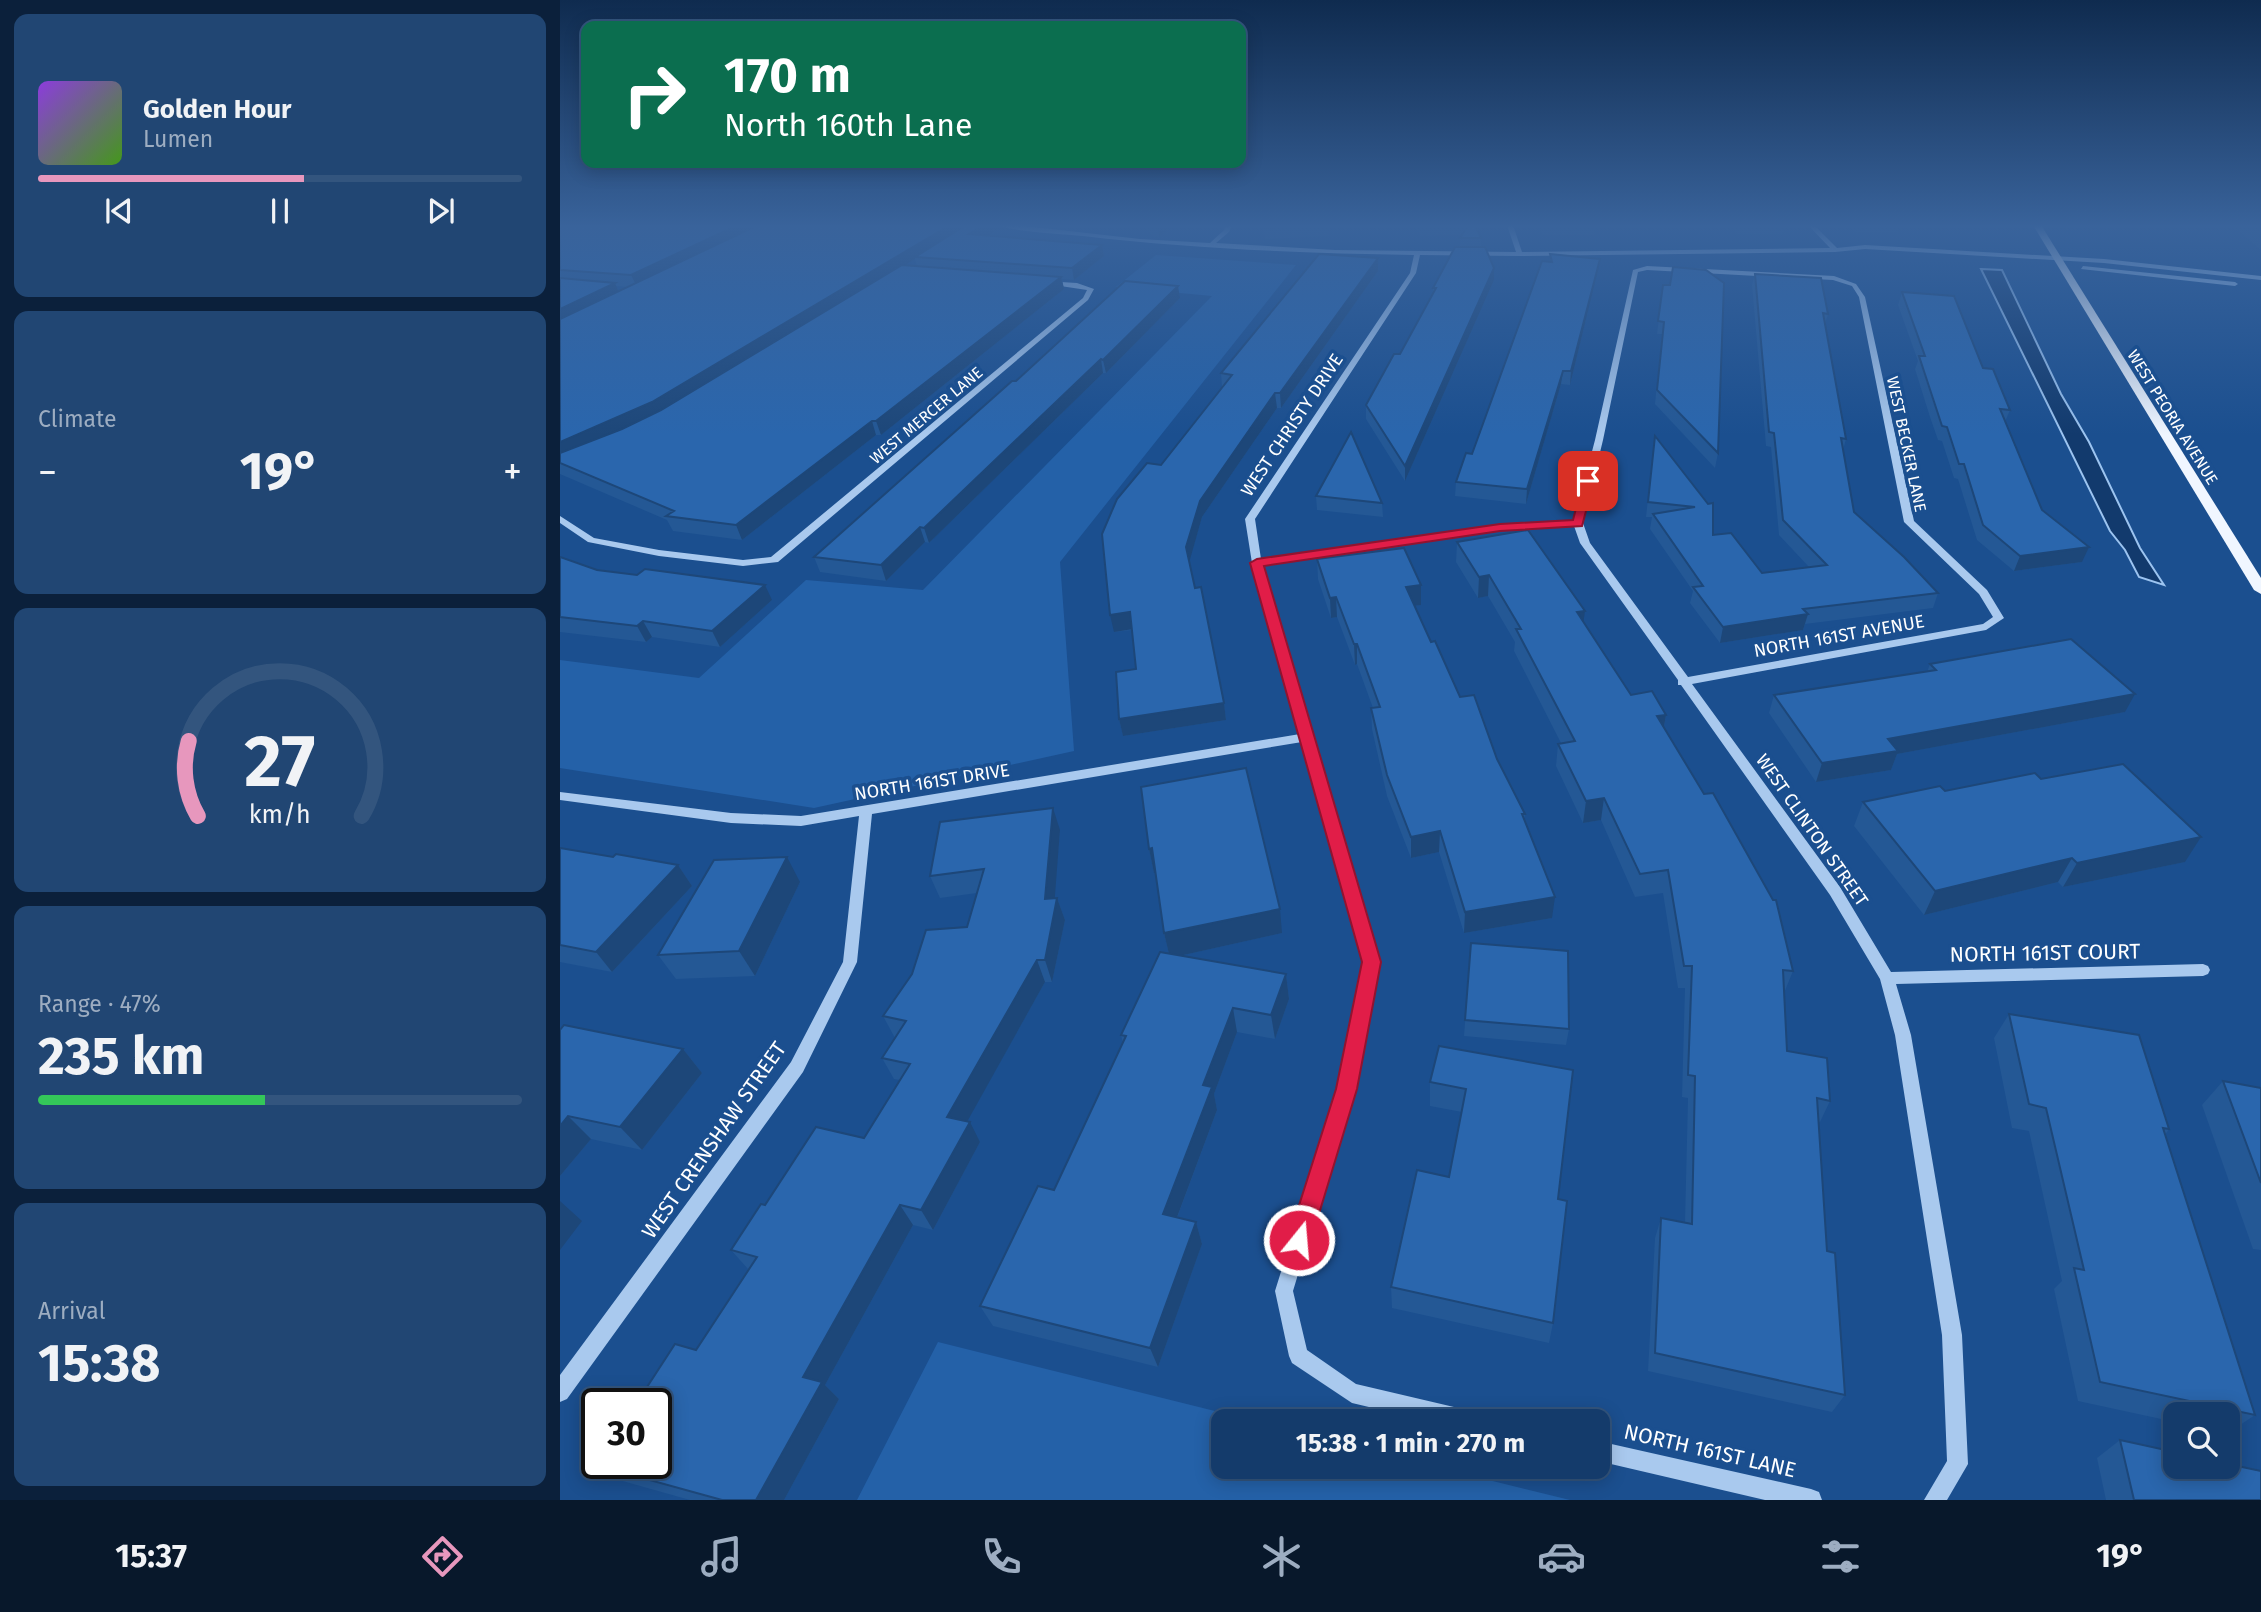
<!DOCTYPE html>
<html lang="en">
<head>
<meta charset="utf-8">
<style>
	:root { --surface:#143b6b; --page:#214673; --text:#f1f3f6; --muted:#9dadc1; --line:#33557e; --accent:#e797bd }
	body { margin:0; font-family:"Fira Sans",sans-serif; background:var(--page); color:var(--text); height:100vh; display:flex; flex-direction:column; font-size:26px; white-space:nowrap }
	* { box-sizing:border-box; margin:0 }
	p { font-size:23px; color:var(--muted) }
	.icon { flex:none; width:38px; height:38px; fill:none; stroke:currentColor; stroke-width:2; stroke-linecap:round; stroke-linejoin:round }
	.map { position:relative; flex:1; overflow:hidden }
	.panel { display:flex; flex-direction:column; gap:14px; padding:14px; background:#0b203b; width:560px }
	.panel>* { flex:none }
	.hud { position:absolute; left:21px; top:21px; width:665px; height:147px; border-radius:14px; box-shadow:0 4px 18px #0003,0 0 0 2px var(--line); background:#0b6e4f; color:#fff; overflow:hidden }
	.tools { position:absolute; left:1603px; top:1402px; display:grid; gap:14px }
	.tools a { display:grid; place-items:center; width:77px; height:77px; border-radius:14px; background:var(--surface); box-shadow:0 4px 18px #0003,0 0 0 2px var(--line); font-size:35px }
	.speed { position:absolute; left:21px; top:1388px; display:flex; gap:14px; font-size:35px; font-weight:700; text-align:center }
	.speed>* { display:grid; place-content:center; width:91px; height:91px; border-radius:50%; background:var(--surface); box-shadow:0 4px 18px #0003,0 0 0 2px var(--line); line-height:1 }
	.speed .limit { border:4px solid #111; border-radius:10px; background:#fff; color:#111 }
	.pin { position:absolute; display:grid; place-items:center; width:60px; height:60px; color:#fff; margin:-30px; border-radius:14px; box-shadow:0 4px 10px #0006 }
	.me { position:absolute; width:77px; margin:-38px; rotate:17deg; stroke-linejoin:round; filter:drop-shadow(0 0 5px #0008) }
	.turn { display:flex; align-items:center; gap:24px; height:147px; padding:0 28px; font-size:32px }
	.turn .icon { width:91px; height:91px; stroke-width:2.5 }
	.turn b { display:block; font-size:49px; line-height:60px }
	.big { font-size:52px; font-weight:700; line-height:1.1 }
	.panel .card { flex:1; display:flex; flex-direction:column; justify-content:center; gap:10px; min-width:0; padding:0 24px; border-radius:14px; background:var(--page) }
	.panel .dial { align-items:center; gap:0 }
	.dial svg { height:182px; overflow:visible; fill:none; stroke:var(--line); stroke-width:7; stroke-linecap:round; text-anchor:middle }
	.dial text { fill:var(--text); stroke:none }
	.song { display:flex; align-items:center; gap:21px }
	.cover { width:84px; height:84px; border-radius:10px; background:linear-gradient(135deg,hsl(270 70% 55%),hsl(100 70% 35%)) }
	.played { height:7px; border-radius:4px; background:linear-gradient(90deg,var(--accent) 55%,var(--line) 55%) }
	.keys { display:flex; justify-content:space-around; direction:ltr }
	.heat { display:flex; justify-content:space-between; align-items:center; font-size:38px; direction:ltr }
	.charge { height:10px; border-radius:5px; background:linear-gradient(90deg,#34c759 47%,var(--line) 0) }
	.trip { position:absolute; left:651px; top:1409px; width:399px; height:70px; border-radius:14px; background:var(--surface); box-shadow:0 4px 18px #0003,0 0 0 2px var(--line); font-weight:700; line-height:70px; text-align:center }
	.dock { display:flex; height:112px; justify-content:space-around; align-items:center; background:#08182b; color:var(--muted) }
	.dock .icon { width:49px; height:49px }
	.dock .current { color:var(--accent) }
	.dock b { font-size:32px; color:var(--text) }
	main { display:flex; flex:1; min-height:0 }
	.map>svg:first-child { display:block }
	.green { fill:#2461a8 }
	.water { fill:#123a6d; stroke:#9cc4f0; stroke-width:2 }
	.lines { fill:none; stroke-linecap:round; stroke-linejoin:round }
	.minor { fill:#a9c9ee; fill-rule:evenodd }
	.major { fill:#f0f6ff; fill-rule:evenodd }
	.wall { fill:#245895; fill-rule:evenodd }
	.shaded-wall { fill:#1d4779 }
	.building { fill:#2a66ad; stroke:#1d4779; stroke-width:2 }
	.route { fill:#e11d48; stroke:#92132f; stroke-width:2 }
	.labels { text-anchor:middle; stroke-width:7; stroke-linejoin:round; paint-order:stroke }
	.far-street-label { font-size:16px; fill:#fff; stroke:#1b4f8f }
	.street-label { font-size:18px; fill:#fff; stroke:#1b4f8f }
	.near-street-label { font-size:21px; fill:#fff; stroke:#1b4f8f }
</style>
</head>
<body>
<main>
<section class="panel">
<div class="card">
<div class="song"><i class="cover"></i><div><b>Golden Hour</b><p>Lumen</p></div></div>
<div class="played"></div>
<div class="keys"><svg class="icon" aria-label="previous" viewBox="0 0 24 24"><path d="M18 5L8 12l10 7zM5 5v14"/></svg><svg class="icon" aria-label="pause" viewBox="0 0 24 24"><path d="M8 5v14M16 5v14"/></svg><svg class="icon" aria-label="next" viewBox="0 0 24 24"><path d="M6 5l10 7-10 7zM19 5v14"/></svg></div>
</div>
<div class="card"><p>Climate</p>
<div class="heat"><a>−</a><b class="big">19°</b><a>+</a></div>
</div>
<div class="card dial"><svg viewBox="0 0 100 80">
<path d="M14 69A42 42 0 1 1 86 69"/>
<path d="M14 69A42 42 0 0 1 10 36" stroke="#e797bd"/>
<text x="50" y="56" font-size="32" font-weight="700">27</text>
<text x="50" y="72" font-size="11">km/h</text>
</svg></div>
<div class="card"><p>Range · 47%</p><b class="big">235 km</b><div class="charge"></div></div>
<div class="card"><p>Arrival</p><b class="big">15:38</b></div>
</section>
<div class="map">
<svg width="1701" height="1500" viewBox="0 0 1701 1500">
	<rect width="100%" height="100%" fill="#1b4f8f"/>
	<!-- green -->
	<g class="green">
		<path d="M596,255L736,265L500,562L514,751L254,808L0,768V660L139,678L246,580L363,590L652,296L556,287Z"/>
		<path d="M378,1342L695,1421H663V1466L876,1467L1010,1500H297Z"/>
	</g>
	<!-- water -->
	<path class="water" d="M1421,269L1442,270L1501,394L1529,442L1580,548L1604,585L1579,577L1565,550L1550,531Z"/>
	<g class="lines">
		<!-- minor -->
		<g class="minor">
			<path d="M438,225H456L580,239L650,243L664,230L666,225H672L669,232L656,243L775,250L956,252L947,225H953L962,252L1270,248L1248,225H1254L1277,248L1305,245L1544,259L1701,276V280L1544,263L1305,249L1275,252L960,256L860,255L856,273L695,519L701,559L940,524L1014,520L1035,440L1073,270L1087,266L1274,276L1296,284L1305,297L1354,521L1427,590L1444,618L1426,630L1132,684L1280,887L1331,972L1643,964L1648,966L1650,970L1648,974L1643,976L1336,984L1351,1035L1402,1335L1408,1464L1387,1500H1364L1387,1461L1382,1335L1335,1035L1320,979L1270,895L1121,685H1118V680L1020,543L1014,526L940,530L703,565L819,962L794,1089L733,1291L747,1350L796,1384L911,1411L918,1414L921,1421H868L792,1403L732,1363L729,1356L715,1291L778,1089L805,962L742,742L312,814L297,962L243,1072L7,1399L0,1402V1375L231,1062L283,962L299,816L241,826L171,823L0,800V792L171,813L241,816L740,734L692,563L685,519L850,273L854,255C743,253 633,249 523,236C501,234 455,232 438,225ZM1087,270L1273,280L1292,286L1299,297L1344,522L1419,594L1433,617L1423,624L1128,677L1030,543L1023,523L1043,440L1078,272Z"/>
			<path d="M1523,266L1675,282L1678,284L1675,286L1521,269Z"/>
			<path d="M485,281L517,283L534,289L528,300L218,562L183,566L99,556L28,542L0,523V516L34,538L99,550L183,560L211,557L523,298L527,290L487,284L484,282Z"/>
			<path d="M1038,1441L1251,1489L1259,1492L1262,1500H1205L1038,1461Z"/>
		</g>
		<!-- major -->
		<path class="major" d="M1473,225H1481L1701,578V594L1694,590Z"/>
	</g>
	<!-- wall -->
	<g class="wall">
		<path d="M0,225L439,228L427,236L542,245L544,256L514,280L502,279L504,289L321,435H316L182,540L113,531L107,520L0,474ZM355,259L357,266L345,265ZM56,286L68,287L59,291Z"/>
		<path d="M584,225H614L599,237H594Z"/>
		<path d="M701,225H769L770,236L705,239L703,227Z"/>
		<path d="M856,225H915L921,238V247L934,280L845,481L806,419V405L840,354L873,294V288L900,247V238L902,235L860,236Z"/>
		<path d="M980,225H1035L1034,235H982Z"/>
		<path d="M1163,225H1225L1223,234H1176L1173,229H1166Z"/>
		<path d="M1288,225H1339L1338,232H1295Z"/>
		<path d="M1672,225H1701V250Z"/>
		<path d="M990,254L1038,270L1010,385L1001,384L966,504L895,496L896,482L912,454L990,262Z"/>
		<path d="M818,271L721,408H717L642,517L629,561L635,588L664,703L666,720L563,736L559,719L576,669L572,630L554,632L662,387L661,373Z"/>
		<path d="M1195,274L1268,314L1265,324L1286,439L1283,450L1294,512L1378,593L1373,608L1245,624L1243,630L1160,643L1130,603L1133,591L1090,529L1092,517H1086L1095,436L1153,535L1202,573L1249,567L1219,535L1211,447L1206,446L1192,285Z"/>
		<path d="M1103,285L1158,453L1155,468L1095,404L1102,334H1097Z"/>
		<path d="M1342,292L1423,368L1450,410L1445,422L1482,510L1522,562L1454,571L1417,540L1398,479L1394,478L1382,441L1378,440L1370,417L1355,369L1358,361L1338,305Z"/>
		<path d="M620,298L546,373H543L369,543L365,542L326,581L260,572L254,557L456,381Z"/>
		<path d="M756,496L822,503L823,517L757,510Z"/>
		<path d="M897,542L1023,621L1071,695L1106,715L1104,727L1233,971L1224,993L1227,1051L1270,1101L1260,1122H1258L1267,1251L1285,1395L1272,1412L1088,1371L1095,1238L1101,1218L1125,1222L1128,1098L1122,1097L1125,988H1118L1103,893L1075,897L1041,820L1023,823L996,766L998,744L1001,743L954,651L955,642L928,596L918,598L896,562Z"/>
		<path d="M0,557L37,570L212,600L160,647L92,637L86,642L0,632Z"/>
		<path d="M757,559L861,585V605L854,606L871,642L900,697L937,759L965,814L964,820L992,918L904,933L879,852L851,858L827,796L812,729L811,708H813L797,664L795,665L777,617L771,618L758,579Z"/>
		<path d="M1370,664L1565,712L1337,754L1331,770L1256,782L1209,713L1214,695L1367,672Z"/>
		<path d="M1481,779L1625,862L1503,887L1498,882L1364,915L1294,826L1303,802Z"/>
		<path d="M500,830L494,898H497L505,920L492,982H485L407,1121L420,1142L373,1230L353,1225L265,1385L279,1399L224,1500H130L59,1480L35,1465L136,1350L188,1269L171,1250L205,1205L304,1138L340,1080L334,1079L322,1058L335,1038L323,1016L407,927L417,893L380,898L370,876Z"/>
		<path d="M0,848L53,857L118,865L132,886L52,972L0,962Z"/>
		<path d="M589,849L722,933L619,956L726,974L729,999L715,1039L677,1032L654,1094L657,1110L617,1218L636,1222L642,1244L598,1367L433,1326L420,1306L494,1190L563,1043L561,1035L609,954L604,933L596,873H594Z"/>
		<path d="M240,882L195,976L116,979L98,955Z"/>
		<path d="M911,943L1009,1029L1006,1045L904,1036Z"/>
		<path d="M1449,1014L1609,1129L1605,1135L1695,1415L1668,1433V1414H1615V1422L1518,1401L1494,1289L1502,1281L1469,1131L1452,1128L1434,1038Z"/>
		<path d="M0,1030L123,1049L142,1073L82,1150L31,1139L0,1176Z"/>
		<path d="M879,1046L998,1199L993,1323L989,1343L832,1308L831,1287L889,1177L902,1112L870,1106V1082Z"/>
		<path d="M1663,1081L1701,1088V1250L1693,1249L1642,1105Z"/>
		<path d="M1560,1440L1701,1500H1546L1537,1458Z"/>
	</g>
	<!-- shaded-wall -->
	<g class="shaded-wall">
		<path d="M178,225H205L77,287L71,275Z"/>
		<path d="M390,225H411L355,257V259L99,416L0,460V442Z"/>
		<path d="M424,225H438L439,228L412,246L409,234Z"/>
		<path d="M599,225H614L599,237L598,226Z"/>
		<path d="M542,245L544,256L514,280L512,268Z"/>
		<path d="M818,258V271L721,408L720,393Z"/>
		<path d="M1040,259L1038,270L1010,385L1011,371Z"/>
		<path d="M934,268V280L845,481V466Z"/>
		<path d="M501,277L504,289L321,435L316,421Z"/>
		<path d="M55,283L60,295L0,324V309Z"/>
		<path d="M618,286L620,298L546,373L543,360Z"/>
		<path d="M541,359L543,373L369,543L364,528Z"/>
		<path d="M1003,371L1001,384L966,504L967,489Z"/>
		<path d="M715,393L717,408L642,517L629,563L626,547L640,501Z"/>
		<path d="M312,421L316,435L182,540L176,525Z"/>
		<path d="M360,527L365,542L326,581L321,565Z"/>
		<path d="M1529,547L1522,562L1454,571L1460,556Z"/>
		<path d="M929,575L928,596L918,598L919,577Z"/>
		<path d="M205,585L212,600L160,647L152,631Z"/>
		<path d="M861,585V605L846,607V587Z"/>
		<path d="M776,597L777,617L771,618L770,598Z"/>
		<path d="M1025,611L1022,632L1017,612Z"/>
		<path d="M570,612L573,629L554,632L550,615Z"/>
		<path d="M1248,614L1243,630L1160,643L1163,627Z"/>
		<path d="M83,621L92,637L86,642L77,626Z"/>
		<path d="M794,644H797V664L795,665Z"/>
		<path d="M1575,694L1565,712L1337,754L1331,770L1256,782L1262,763L1328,739Z"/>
		<path d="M664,703L666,720L563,736L559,719Z"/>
		<path d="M1106,715L1102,737L1097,716Z"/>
		<path d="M1044,798L1041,820L1023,823L1026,801Z"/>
		<path d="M493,808L500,830L493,921L485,899Z"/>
		<path d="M880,831L879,852L851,858V837Z"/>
		<path d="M1641,837L1625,862L1503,887L1517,863Z"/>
		<path d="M592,848L598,873H594L589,849Z"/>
		<path d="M227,857L240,882L195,976L179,951Z"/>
		<path d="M1512,858L1498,882L1364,915L1375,891Z"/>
		<path d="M118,865L132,886L52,972L36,952Z"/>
		<path d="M995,897L992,918L904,933L905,912Z"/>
		<path d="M497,898L505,920L492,982L485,960Z"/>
		<path d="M720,909L722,933L610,958L604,933Z"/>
		<path d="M477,960L485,982L398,1138L387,1117Z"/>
		<path d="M726,974L729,999L715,1039L711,1015Z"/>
		<path d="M673,1008L677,1032L654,1094L657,1110L610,1236L603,1214L643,1085Z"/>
		<path d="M123,1049L142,1073L82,1150L60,1127Z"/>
		<path d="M8,1116L31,1139L0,1176V1126Z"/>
		<path d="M410,1122L420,1142L373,1230L361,1210Z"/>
		<path d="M0,1201L22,1221L0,1250Z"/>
		<path d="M340,1205L353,1225L265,1385L279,1399L224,1500H196L243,1377Z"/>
		<path d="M636,1222L642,1244L598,1367L590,1348Z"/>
	</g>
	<!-- building -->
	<g class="building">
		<path d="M0,225H178L71,275L0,270Z"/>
		<path d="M198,225H390L92,402L0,442V319Z"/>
		<path d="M406,225H424L409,234L542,245L512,268L355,257Z"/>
		<path d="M704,225H759L704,228Z"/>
		<path d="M908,225H915L921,238H900Z"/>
		<path d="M895,247H925L934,268L845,466L806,405L834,354H840L876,288H873Z"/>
		<path d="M759,254L818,258L720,393H715L640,501L626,547L635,588L641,587L664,703L559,719L556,672L576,669L570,612L550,615L542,534L557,499L587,463L601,465L672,375L661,373Z"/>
		<path d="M990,254L1040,259L1011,371H1003L967,489L896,482L906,453L912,454L982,261L992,262Z"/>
		<path d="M342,265L501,277L316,421H312L176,525L106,516L114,511L0,463V453L62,429L101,410Z"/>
		<path d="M1113,267L1146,270L1164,283L1158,453L1097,390L1104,322L1098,321L1103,285H1110Z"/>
		<path d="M1195,274L1261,278L1268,314L1263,313L1286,439L1281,438L1294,512L1344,557L1378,593L1243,609L1248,614L1163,627L1133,587L1143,586L1093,514L1135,507L1088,502L1095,436L1148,504L1153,503V535L1171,533L1202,573L1267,565L1223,520L1214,433L1209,432Z"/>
		<path d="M0,278L55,283L0,309Z"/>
		<path d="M565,281L618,286L543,360L541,359L364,528L360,527L321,565L254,557L452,381H456Z"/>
		<path d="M1342,292L1394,296L1423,368L1433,369L1450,410L1440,409L1482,510L1529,547L1460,556L1423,525L1404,464H1399L1387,427L1382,426L1359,356H1365Z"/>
		<path d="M791,432L822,503L756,496Z"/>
		<path d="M968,530L1025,611L1017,612L1071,695L1092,691L1106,715L1097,716L1144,794L1153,793L1213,900H1216L1233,971L1223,970L1227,1051L1267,1058L1270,1101L1257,1098L1267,1251L1275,1253L1285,1395L1095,1353L1101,1218L1132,1224L1135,1076L1128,1075L1132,966H1124L1108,870L1080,874L1044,798L1026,801L998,744L1015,741L956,629H961L929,575L919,577L897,542Z"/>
		<path d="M844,548L861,585L846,587L871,642L875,641L900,697L914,695L937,759L965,814H962L995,897L905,912L880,831L851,837L827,775L811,708L820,707L797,644H794L776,597L770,598L757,559Z"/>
		<path d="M0,557L37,570L77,575L85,569L205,585L152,631L83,621L77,626L0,617Z"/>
		<path d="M1511,639L1575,694L1328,739L1338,751L1262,763L1214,695L1376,670L1370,664Z"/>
		<path d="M1563,764L1641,837L1517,863L1512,858L1375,891L1303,802L1380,786L1385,791L1475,773L1481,779Z"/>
		<path d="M686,768L720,909L604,933L592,848L589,849L581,787Z"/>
		<path d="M493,808L485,899L497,898L485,960H477L387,1117L410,1122L361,1210L340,1205L243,1377L262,1382L196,1500H162L35,1465L37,1462L96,1463V1404H76L115,1344L136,1350L197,1257L171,1250L201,1204L205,1205L256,1127L304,1138L350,1064L322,1058L346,1021L323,1016L352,974L366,930L407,927L424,869L370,876L380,822Z"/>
		<path d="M0,848L53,857L56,854L118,865L36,952L0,945Z"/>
		<path d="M227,857L179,951L98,955L154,860Z"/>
		<path d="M911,943L1008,951L1009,1029L905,1020Z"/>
		<path d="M600,952L726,974L711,1015L673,1008L643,1085L652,1087L603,1214L636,1222L590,1348L420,1306L478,1186L494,1190L566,1036L561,1035Z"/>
		<path d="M1449,1014L1579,1035L1609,1129L1603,1128L1695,1415L1540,1382L1514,1268L1524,1270L1486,1108L1469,1104Z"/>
		<path d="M4,1025L123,1049L60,1127L8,1116L0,1126V1030Z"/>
		<path d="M879,1046L1013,1070L998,1199L1007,1201L993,1323L831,1287L857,1170L889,1177L906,1089L870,1082Z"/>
		<path d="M1663,1081L1701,1088V1183Z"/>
		<path d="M1560,1440L1615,1452V1466H1668V1464L1701,1471V1500H1574Z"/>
	</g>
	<!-- sky -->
	<linearGradient id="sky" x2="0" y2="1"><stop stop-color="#0f2b4f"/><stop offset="0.52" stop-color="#39639b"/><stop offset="1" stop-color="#39639b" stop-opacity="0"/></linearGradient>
	<rect width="1701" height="435" fill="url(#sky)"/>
	<!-- route -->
	<path class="route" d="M1028,478L1034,481L1022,526L940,531L704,566L821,962L797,1089L751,1240L748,1249L739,1252L731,1249L728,1240L776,1089L802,962L690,563L697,559L940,524L1013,520L1023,481Z"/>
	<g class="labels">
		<!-- far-street labels -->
		<g class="far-street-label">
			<text transform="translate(366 415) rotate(-40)" y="6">WEST MERCER LANE</text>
			<text transform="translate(1613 417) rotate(58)" y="6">WEST PEORIA AVENUE</text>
			<text transform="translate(1347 444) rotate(78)" y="6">WEST BECKER LANE</text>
		</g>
		<!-- street labels -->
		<g class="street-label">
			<text transform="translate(732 425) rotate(-56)" y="6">WEST CHRISTY DRIVE</text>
			<text transform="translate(1279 636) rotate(-10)" y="6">NORTH 161ST AVENUE</text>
			<text transform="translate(372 782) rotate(-9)" y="6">NORTH 161ST DRIVE</text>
			<text transform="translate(1252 830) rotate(55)" y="6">WEST CLINTON STREET</text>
		</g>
		<!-- near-street labels -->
		<g class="near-street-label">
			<text transform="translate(1485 953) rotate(-1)" y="7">NORTH 161ST COURT</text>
			<text transform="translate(154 1140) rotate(-55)" y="7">WEST CRENSHAW STREET</text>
			<text transform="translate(1150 1451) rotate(13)" y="7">NORTH 161ST LANE</text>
		</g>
	</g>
</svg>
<div class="tools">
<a><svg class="icon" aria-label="search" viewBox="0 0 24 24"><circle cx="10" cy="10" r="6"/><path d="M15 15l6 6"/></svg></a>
</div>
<div class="speed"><div class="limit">30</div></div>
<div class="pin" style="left:1028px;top:481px;background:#d93025"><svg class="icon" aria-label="arrive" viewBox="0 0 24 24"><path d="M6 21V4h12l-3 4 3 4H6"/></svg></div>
<svg class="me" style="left:739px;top:1240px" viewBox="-20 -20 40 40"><circle r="17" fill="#e11d48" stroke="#fff" stroke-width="3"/><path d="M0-11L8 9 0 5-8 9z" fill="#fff"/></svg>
<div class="trip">15:38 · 1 min · 270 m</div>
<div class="hud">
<div class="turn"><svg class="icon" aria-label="right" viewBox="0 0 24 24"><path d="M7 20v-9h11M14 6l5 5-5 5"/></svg><div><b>170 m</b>North 160th Lane</div></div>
</div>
</div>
</main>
<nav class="dock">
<b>15:37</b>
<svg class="icon current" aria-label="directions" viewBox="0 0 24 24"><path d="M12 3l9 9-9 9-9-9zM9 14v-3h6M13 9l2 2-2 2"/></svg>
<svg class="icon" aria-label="music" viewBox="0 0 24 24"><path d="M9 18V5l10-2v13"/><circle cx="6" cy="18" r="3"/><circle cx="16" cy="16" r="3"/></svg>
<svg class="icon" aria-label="phone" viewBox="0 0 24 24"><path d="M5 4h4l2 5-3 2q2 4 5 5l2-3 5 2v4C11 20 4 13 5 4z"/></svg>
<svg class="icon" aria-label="climate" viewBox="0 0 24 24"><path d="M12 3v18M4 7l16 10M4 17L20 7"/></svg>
<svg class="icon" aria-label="car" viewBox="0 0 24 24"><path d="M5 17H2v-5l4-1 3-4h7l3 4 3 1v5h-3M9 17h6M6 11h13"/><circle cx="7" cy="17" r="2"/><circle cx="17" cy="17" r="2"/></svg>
<svg class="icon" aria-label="filters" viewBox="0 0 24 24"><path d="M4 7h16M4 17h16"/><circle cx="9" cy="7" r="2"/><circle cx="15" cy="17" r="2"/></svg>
<b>19°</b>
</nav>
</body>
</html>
